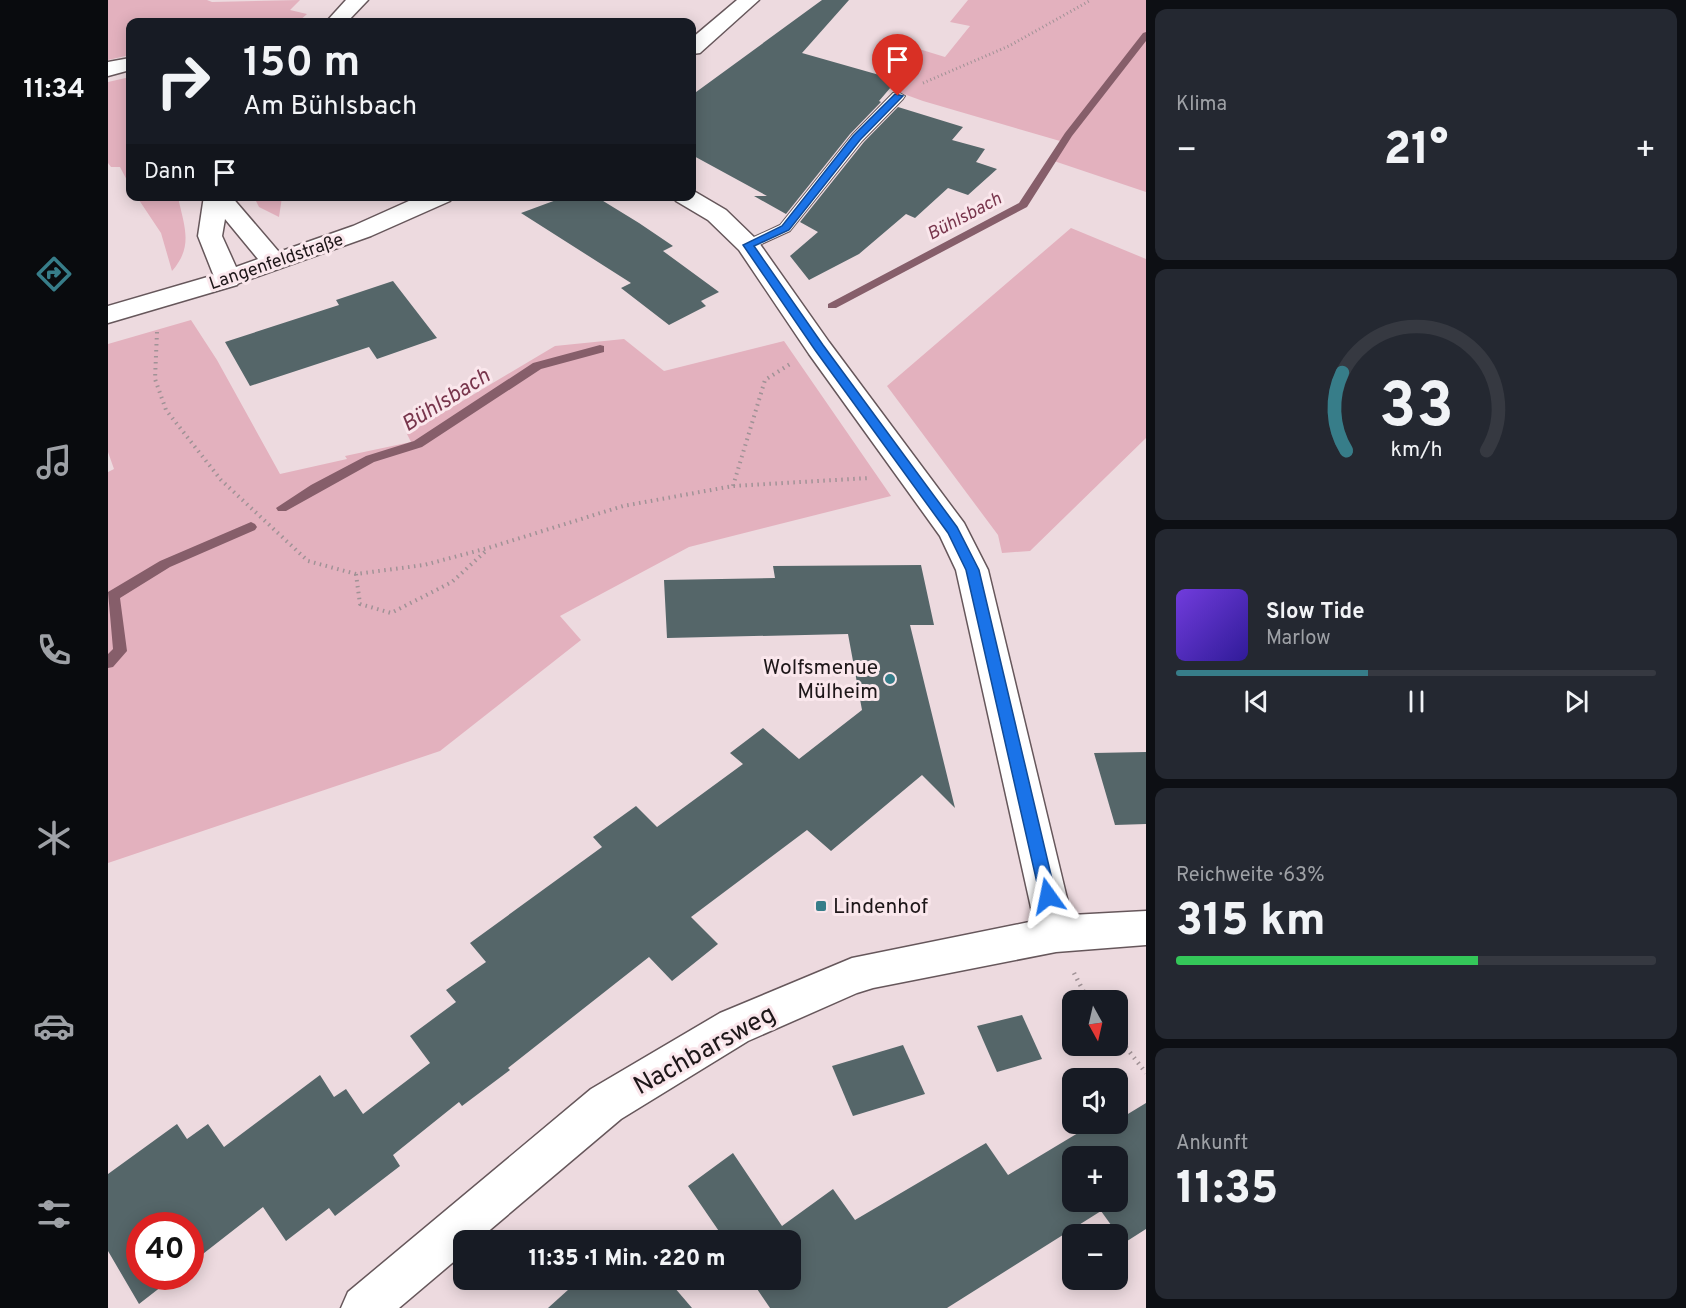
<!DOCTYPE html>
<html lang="de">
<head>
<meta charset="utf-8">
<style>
	:root { --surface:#171b24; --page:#242831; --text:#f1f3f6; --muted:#9ea1a6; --line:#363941; --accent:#377d89 }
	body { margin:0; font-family:Overpass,sans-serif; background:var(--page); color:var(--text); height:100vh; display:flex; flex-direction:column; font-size:22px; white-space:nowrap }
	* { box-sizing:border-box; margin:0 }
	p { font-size:20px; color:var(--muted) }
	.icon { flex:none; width:33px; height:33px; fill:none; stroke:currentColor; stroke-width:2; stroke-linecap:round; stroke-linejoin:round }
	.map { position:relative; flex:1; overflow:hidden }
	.details { display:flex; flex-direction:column; gap:9px; padding:9px; background:#0d0f14; width:540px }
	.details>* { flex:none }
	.guide { position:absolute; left:18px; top:18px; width:570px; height:183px; border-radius:12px; box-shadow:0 3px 15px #0003; background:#171b24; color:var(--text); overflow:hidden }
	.needle { width:39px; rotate:172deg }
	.tools { position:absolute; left:954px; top:990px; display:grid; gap:12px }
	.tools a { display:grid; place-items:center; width:66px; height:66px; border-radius:12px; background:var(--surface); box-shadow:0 3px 15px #0003; font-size:30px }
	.speed { position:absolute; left:18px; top:1212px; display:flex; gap:12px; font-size:30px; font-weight:700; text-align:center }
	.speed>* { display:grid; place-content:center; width:78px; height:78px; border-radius:50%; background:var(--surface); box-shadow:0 3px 15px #0003; line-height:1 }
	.speed .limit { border:9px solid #d22; background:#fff; color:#111 }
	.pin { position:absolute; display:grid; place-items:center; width:51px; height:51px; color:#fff; margin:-62px -26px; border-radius:50% 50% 50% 0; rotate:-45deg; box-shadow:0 0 6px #0007 }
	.pin .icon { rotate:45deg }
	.me { position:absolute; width:66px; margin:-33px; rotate:348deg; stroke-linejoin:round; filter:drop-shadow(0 0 4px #0008) }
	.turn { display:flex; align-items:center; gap:21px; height:126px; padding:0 18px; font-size:27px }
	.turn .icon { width:78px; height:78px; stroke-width:2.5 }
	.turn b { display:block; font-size:42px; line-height:51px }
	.then { display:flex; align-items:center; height:57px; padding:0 18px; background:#0003; gap:12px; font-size:22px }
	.big { font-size:45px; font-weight:800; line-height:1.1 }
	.details .tile { flex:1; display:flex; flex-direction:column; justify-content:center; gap:9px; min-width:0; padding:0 21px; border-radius:12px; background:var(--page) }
	.details .dial { align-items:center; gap:0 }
	.dial svg { height:156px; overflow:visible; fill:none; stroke:var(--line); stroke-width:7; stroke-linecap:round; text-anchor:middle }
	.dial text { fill:var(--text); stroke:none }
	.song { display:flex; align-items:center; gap:18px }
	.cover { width:72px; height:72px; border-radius:9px; background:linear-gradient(135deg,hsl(260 70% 55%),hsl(250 70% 35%)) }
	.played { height:6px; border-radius:3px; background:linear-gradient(90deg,var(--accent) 40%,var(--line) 40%) }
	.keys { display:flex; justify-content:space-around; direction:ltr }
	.heat { display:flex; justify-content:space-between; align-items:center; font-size:33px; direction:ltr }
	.charge { height:9px; border-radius:4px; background:linear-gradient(90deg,#34c759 63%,var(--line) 0) }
	.trip { position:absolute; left:345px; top:1230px; width:348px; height:60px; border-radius:12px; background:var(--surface); box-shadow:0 3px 15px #0003; font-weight:800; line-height:60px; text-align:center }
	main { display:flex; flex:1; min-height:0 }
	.dock { display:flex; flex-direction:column; width:108px; justify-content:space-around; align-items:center; background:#090b0e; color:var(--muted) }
	.dock .icon { width:42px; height:42px }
	.dock .active { color:var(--accent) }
	.dock b { font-size:27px; color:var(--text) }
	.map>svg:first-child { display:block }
	.green { fill:#e3b1be }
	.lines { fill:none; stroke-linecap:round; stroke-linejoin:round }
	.stream { fill:#865e6a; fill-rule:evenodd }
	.building { fill:#556669; fill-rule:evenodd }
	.lane-casing { stroke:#66575b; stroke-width:2 }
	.street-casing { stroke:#66575b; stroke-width:3 }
	.secondary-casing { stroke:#66575b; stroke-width:3 }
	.path-far2 { stroke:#a09296; stroke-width:3; stroke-dasharray:1 3; stroke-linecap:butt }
	.path-far1 { stroke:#a09296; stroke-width:4; stroke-dasharray:1.5 4.5; stroke-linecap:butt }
	.path { stroke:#a09296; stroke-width:4.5; stroke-dasharray:1.5 5; stroke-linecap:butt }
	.lane { fill:#fff; fill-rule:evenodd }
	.street { fill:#fff; fill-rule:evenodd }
	.secondary { fill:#fff; fill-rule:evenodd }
	.route { fill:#1a73e8; stroke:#114b97; stroke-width:1.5 }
	.poi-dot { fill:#377d89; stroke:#fae7ec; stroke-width:2 }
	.labels { text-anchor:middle; stroke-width:6; stroke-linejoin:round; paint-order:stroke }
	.far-water-label { font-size:18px; font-style:italic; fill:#78354c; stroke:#fae7ec }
	.far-street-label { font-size:18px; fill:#1e1719; stroke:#fae7ec }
	.poi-label { font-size:21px; fill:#1e1719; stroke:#fae7ec; text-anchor:end }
	.water-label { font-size:22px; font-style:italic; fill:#78354c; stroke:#fae7ec }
	.near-street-label { font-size:26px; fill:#1e1719; stroke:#fae7ec }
</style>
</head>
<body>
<main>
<nav class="dock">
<b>11:34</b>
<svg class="icon active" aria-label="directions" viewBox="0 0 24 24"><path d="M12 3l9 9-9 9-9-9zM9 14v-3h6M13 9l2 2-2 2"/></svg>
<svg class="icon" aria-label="music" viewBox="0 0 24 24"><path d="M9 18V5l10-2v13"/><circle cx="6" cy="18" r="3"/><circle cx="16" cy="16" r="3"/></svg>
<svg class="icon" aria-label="phone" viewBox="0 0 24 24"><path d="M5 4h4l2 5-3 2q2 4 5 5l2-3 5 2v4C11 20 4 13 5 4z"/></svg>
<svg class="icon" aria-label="climate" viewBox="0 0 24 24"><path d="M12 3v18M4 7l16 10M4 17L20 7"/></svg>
<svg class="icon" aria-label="car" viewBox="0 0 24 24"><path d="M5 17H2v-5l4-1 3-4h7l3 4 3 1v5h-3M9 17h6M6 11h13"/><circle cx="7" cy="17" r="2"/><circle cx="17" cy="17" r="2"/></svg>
<svg class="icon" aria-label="filters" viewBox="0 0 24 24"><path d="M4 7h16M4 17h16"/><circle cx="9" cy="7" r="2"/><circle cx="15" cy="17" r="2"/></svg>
</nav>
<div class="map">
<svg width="1038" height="1308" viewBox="0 0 1038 1308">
	<rect width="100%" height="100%" fill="#eddadf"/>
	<!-- green -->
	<g class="green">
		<path d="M0,0H99L104,2L192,0L182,10L199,14L190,22H22V55L0,60Z"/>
		<path d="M860,0H1038V192L943,160L952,141L815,101L782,89L794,74L789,72L811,49L837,57L862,26L842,22Z"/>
		<path d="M22,77V186L12,167H3L0,163V82Z"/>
		<path d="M29,197H70C76,226 86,246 64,271L53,233Z"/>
		<path d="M146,197H174L171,217L151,207Z"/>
		<path d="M963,228L1038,259V438L922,551L894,553L890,535L779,386Z"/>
		<path d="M83,320L109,360L172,474L239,459L237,456L303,442L299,434L447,346L516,339L556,371L676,341L783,496L581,547L452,616L473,640L332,751L0,863V472L6,469L0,452V344Z"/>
	</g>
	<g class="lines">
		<!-- stream -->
		<g class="stream">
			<path d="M1038,32V41L964,136L919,207L728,308H720V304L911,203L957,133L1035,33Z"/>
			<path d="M492,345L496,346V352L433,369L314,447L266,462L178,511H170L168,508L203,485L258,456L306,441L425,363Z"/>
			<path d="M143,522L147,524L149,527L147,530L62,567L12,598L19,651L5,667L0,668V654L5,649L0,592L52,561Z"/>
		</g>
	</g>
	<!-- building -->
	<g class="building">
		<path d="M714,0H741L694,53L789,80L771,101L773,102L742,134L678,214L646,196H659L584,155V95Z"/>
		<path d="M790,107L855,127L844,140L877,149L868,162L889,169L860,195L840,188L807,218L798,214L751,254L701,280L682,256L710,232L692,222L756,142Z"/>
		<path d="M459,196H487L531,223L565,246L555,251L611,292L593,301L598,306L561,325L513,288L523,283L413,213Z"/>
		<path d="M285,281L329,338L269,359L261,347L142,386L117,342L231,305L228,300Z"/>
		<path d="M813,565L826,625H802L847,808L814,775L723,851L699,830L583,917L610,944L564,981L541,957L400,1068L402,1070L354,1106L351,1102L285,1155L292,1166L227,1216L221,1208L178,1241L155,1207L82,1264V1226H32V1276H67L31,1304L0,1251V1174L69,1124L79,1139L100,1124L116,1147L212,1075L226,1097L238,1089L255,1114L322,1063L302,1036L348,1002L338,990L378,962L362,943L494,847L485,837L528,806L549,827L635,764L622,753L655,728L691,759L754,710L740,634L559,638L556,580L667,578L665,566Z"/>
		<path d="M1038,752V824L1007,825L986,753Z"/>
		<path d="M914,1015L934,1059L889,1072L869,1026Z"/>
		<path d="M795,1045L817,1094L745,1116L724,1066Z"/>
		<path d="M1038,1103V1229L1016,1243L993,1211L839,1308H662L643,1280H682V1240H617L580,1186L625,1153L674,1226L725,1189L747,1220L878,1143L900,1175L985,1124H1010V1120ZM964,1156H1010V1202H964Z"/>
		<path d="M471,1280H560L584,1308H440Z"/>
	</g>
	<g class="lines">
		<!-- lane casing -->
		<g class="lane-casing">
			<path id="lane" d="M790,92L797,96L795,99L754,141L682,231L645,248H635L633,245L635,242L672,225L744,135L785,93Z"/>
		</g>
		<!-- street casing -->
		<g class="street-casing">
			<g id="street">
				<path d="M629,0H651L592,53L584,54V38Z"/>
				<path d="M22,58V70L0,76V62Z"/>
				<path d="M120,271L129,273L133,279L129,285L0,323V306Z"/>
			</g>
		</g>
		<!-- secondary casing -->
		<g class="secondary-casing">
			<g id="secondary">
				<path d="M238,0H260L239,22H218Z"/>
				<path d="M584,190L618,210L649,240L721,342L856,523L880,570L963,915L1038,911V945L948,952L765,988L749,993L640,1041L513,1119L370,1240H356V1253L291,1308H233L240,1292L483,1089L612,1013L744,958L926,921L848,570L832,536L701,354L631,250L600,220L568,201L565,196H584Z"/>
				<path d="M96,196H123L171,252L245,226L312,196H345L342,201L263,236L120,287L111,285L107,279L90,236ZM117,219L150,259L128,267L114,236Z"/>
			</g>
		</g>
		<!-- path-far2 -->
		<path class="path-far2" d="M815,83L901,46L983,0"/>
		<!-- path-far1 -->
		<g class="path-far1">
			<path d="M49,332L47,379L58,410L113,480L200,561L248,574L316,565L380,548L515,506L625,486L761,478"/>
			<path d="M625,486L657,380L682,364"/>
			<path d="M248,574L252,604L283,613L344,582L380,549"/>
		</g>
		<!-- path -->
		<g class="path">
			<path d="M966,973L980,1000"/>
			<path d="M1010,1037L1038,1073"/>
		</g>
		<!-- lane -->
		<use href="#lane" class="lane"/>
		<!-- street -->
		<use href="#street" class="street"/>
		<!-- secondary -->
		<use href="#secondary" class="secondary"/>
	</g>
	<!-- route -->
	<path class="route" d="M787,94L795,96L752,140L681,230L646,246L715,345L849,527L871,570L948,896L945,901L940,903L934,901L932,896L858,570L840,533L707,350L635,245L674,226L745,136Z"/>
	<!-- markers -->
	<g class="poi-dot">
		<circle cx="782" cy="679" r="6"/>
		<rect x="707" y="900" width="12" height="12" rx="3"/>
	</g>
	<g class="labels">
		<!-- far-water labels -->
		<g class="far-water-label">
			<text transform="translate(856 216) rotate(-28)" y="6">Bühlsbach</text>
		</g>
		<!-- far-street labels -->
		<g class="far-street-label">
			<text transform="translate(168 261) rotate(-19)" y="6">Langenfeldstraße</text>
		</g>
		<!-- poi labels -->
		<g class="poi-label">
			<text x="770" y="674">Wolfsmenue<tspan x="770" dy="24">Mülheim</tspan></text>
			<text x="725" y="913" text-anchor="start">Lindenhof</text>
		</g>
		<!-- water labels -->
		<g class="water-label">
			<text transform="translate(337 399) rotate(-32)" y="8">Bühlsbach</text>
		</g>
		<!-- near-street labels -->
		<g class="near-street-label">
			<text transform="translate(596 1049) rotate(-29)" y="9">Nachbarsweg</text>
		</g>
	</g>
</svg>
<div class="tools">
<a><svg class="needle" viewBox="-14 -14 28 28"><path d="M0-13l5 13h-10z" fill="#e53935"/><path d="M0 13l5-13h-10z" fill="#9ea1a6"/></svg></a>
<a><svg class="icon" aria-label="sound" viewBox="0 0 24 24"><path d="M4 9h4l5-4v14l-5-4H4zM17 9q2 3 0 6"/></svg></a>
<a>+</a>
<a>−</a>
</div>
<div class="speed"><div class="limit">40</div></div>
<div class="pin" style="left:790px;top:96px;background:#d93025"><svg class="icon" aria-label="arrive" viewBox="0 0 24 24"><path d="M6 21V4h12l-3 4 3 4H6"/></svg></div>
<svg class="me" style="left:940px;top:896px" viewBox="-20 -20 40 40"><path d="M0-17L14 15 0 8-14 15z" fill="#1a73e8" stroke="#fff" stroke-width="4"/></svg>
<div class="trip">11:35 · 1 Min. · 220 m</div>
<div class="guide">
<div class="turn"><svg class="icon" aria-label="right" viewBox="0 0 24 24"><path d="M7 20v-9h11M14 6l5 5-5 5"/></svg><div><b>150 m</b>Am Bühlsbach</div></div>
<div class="then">Dann<svg class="icon" aria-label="arrive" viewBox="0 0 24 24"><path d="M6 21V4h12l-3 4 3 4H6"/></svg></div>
</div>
</div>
<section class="details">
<div class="tile"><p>Klima</p>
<div class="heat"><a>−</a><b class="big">21°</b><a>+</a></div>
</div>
<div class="tile dial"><svg viewBox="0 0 100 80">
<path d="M14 69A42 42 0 1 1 86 69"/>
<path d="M14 69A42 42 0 0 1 12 29" stroke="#377d89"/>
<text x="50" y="56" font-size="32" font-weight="700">33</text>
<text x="50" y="72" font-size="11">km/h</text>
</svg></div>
<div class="tile">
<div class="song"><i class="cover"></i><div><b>Slow Tide</b><p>Marlow</p></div></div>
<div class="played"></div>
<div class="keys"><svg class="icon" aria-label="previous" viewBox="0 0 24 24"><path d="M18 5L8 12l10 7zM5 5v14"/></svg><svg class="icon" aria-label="pause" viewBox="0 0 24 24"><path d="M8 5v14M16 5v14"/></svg><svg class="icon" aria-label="next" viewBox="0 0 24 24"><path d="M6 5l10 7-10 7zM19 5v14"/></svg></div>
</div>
<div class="tile"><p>Reichweite · 63%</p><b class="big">315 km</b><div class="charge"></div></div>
<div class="tile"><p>Ankunft</p><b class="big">11:35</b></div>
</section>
</main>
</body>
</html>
